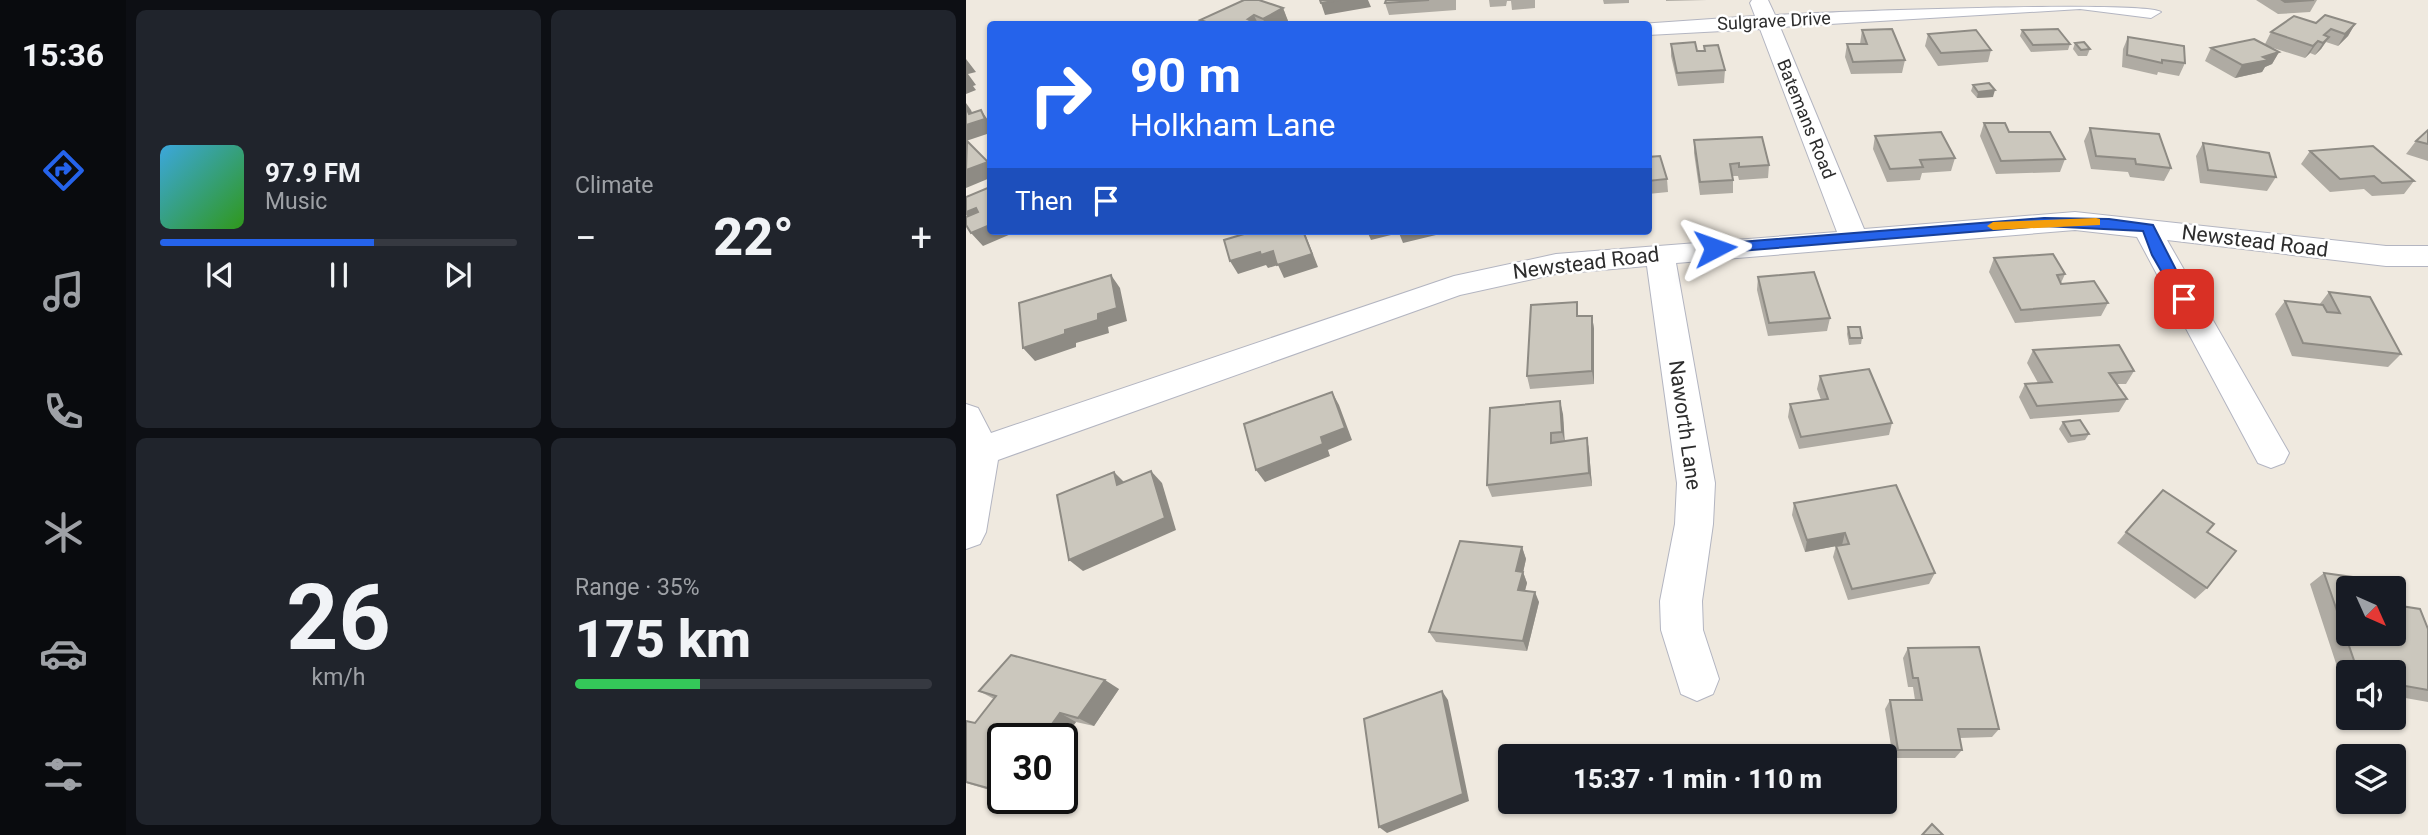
<!DOCTYPE html>
<html lang="en">
<head>
<meta charset="utf-8">
<style>
	:root { --surface:#171b24; --page:#20242c; --text:#f1f3f6; --muted:#9ea1a6; --line:#363941; --accent:#2563eb }
	body { margin:0; font-family:Roboto,sans-serif; background:var(--page); color:var(--text); height:100vh; display:flex; flex-direction:column; font-size:26px; white-space:nowrap }
	* { box-sizing:border-box; margin:0 }
	p { font-size:23px; color:var(--muted) }
	.icon { flex:none; width:38px; height:38px; fill:none; stroke:currentColor; stroke-width:2; stroke-linecap:round; stroke-linejoin:round }
	.map { position:relative; flex:1; overflow:hidden }
	.sheet { display:flex; flex-direction:column; gap:10px; padding:10px; background:#0d0f14; width:840px }
	.sheet>* { flex:none }
	.hud { position:absolute; left:21px; top:21px; width:665px; height:214px; border-radius:7px; box-shadow:0 2px 5px #0004; background:#2563eb; color:#fff; overflow:hidden }
	.needle { width:46px; rotate:135deg }
	.fabs { position:absolute; left:1370px; top:576px; display:grid; gap:14px }
	.fabs a { display:grid; place-items:center; width:70px; height:70px; border-radius:7px; background:var(--surface); box-shadow:0 2px 5px #0004; font-size:35px }
	.speed { position:absolute; left:21px; top:723px; display:flex; gap:14px; font-size:35px; font-weight:700; text-align:center }
	.speed>* { display:grid; place-content:center; width:91px; height:91px; border-radius:50%; background:var(--surface); box-shadow:0 2px 5px #0004; line-height:1 }
	.speed .limit { border:4px solid #111; border-radius:10px; background:#fff; color:#111 }
	.pin { position:absolute; display:grid; place-items:center; width:60px; height:60px; color:#fff; margin:-30px; border-radius:14px; box-shadow:0 4px 10px #0006 }
	.me { position:absolute; width:77px; margin:-38px; rotate:86deg; stroke-linejoin:round; filter:drop-shadow(0 0 5px #0008) }
	.turn { display:flex; align-items:center; gap:24px; height:147px; padding:0 28px; font-size:32px }
	.turn .icon { width:91px; height:91px; stroke-width:2.5 }
	.turn b { display:block; font-size:49px; line-height:60px }
	.then { display:flex; align-items:center; height:66px; padding:0 28px; background:#0003; gap:14px; font-size:26px }
	.big { font-size:52px; font-weight:800; line-height:1.1 }
	.sheet .tile { flex:1; display:flex; flex-direction:column; justify-content:center; gap:10px; min-width:0; padding:0 24px; border-radius:10px; background:var(--page) }
	.sheet .dial { align-items:center; gap:0 }
	.dial b { font-size:91px; line-height:1 }
	.song { display:flex; align-items:center; gap:21px }
	.cover { width:84px; height:84px; border-radius:10px; background:linear-gradient(135deg,hsl(200 70% 55%),hsl(110 70% 35%)) }
	.played { height:7px; border-radius:4px; background:linear-gradient(90deg,var(--accent) 60%,var(--line) 60%) }
	.keys { display:flex; justify-content:space-around; direction:ltr }
	.heat { display:flex; justify-content:space-between; align-items:center; font-size:38px; direction:ltr }
	.charge { height:10px; border-radius:5px; background:linear-gradient(90deg,#34c759 35%,var(--line) 0) }
	.sheet .tiles { flex:1; display:grid; gap:10px; grid-template-columns:repeat(2,1fr) }
	.trip { position:absolute; left:532px; top:744px; width:399px; height:70px; border-radius:7px; background:var(--surface); box-shadow:0 2px 5px #0004; font-weight:800; line-height:70px; text-align:center }
	main { display:flex; flex:1; min-height:0 }
	.tabs { display:flex; flex-direction:column; width:126px; justify-content:space-around; align-items:center; background:#090b0e; color:var(--muted) }
	.tabs .icon { width:49px; height:49px }
	.tabs .selected { color:var(--accent) }
	.tabs b { font-size:32px; color:var(--text) }
	.map>svg:first-child { display:block }
	.lines { fill:none; stroke-linecap:round; stroke-linejoin:round }
	.street-casing { stroke:#b3b5c1; stroke-width:2 }
	.street { fill:#fff; fill-rule:evenodd }
	.wall { fill:#afaba3 }
	.shaded-wall { fill:#8e8b84 }
	.building { fill:#cbc7bd; stroke:#8e8b84; stroke-width:2 }
	.route { fill:#2563eb; stroke:#184099; stroke-width:2 }
	.slow { fill:#f59e0b }
	.labels { text-anchor:middle; stroke-width:5; stroke-linejoin:round; paint-order:stroke }
	.far-street-label { font-size:18px; fill:#2d2d2d; stroke:#fff }
	.street-label { font-size:21px; fill:#2d2d2d; stroke:#fff }
</style>
</head>
<body>
<main>
<nav class="tabs">
<b>15:36</b>
<svg class="icon selected" aria-label="directions" viewBox="0 0 24 24"><path d="M12 3l9 9-9 9-9-9zM9 14v-3h6M13 9l2 2-2 2"/></svg>
<svg class="icon" aria-label="music" viewBox="0 0 24 24"><path d="M9 18V5l10-2v13"/><circle cx="6" cy="18" r="3"/><circle cx="16" cy="16" r="3"/></svg>
<svg class="icon" aria-label="phone" viewBox="0 0 24 24"><path d="M5 4h4l2 5-3 2q2 4 5 5l2-3 5 2v4C11 20 4 13 5 4z"/></svg>
<svg class="icon" aria-label="climate" viewBox="0 0 24 24"><path d="M12 3v18M4 7l16 10M4 17L20 7"/></svg>
<svg class="icon" aria-label="car" viewBox="0 0 24 24"><path d="M5 17H2v-5l4-1 3-4h7l3 4 3 1v5h-3M9 17h6M6 11h13"/><circle cx="7" cy="17" r="2"/><circle cx="17" cy="17" r="2"/></svg>
<svg class="icon" aria-label="filters" viewBox="0 0 24 24"><path d="M4 7h16M4 17h16"/><circle cx="9" cy="7" r="2"/><circle cx="15" cy="17" r="2"/></svg>
</nav>
<section class="sheet">
<div class="tiles">
<div class="tile">
<div class="song"><i class="cover"></i><div><b>97.9 FM</b><p>Music</p></div></div>
<div class="played"></div>
<div class="keys"><svg class="icon" aria-label="previous" viewBox="0 0 24 24"><path d="M18 5L8 12l10 7zM5 5v14"/></svg><svg class="icon" aria-label="pause" viewBox="0 0 24 24"><path d="M8 5v14M16 5v14"/></svg><svg class="icon" aria-label="next" viewBox="0 0 24 24"><path d="M6 5l10 7-10 7zM19 5v14"/></svg></div>
</div>
<div class="tile"><p>Climate</p>
<div class="heat"><a>−</a><b class="big">22°</b><a>+</a></div>
</div>
<div class="tile dial"><b>26</b><p>km/h</p></div>
<div class="tile"><p>Range · 35%</p><b class="big">175 km</b><div class="charge"></div></div>
</div>
</section>
<div class="map">
<svg width="1462" height="835" viewBox="0 0 1462 835">
	<rect width="100%" height="100%" fill="#efe9df"/>
	<g class="lines">
		<!-- street casing -->
		<g class="street-casing">
			<path id="street" d="M786,0H802L809,15C858,12 1177,0 1195,12L1185,18L1114,9L814,27L898,229L1109,212L1420,246H1462V266H1420L1201,240L1323,453L1318,463L1305,468L1292,463L1171,237L1109,230L710,263L749,483L747,524L736,601L737,630L753,679L747,694L731,701L715,694L695,630L694,601L709,524L711,483L681,266L590,274L494,295L32,460L20,532L14,544L0,549V404L12,408L25,433L488,276L590,254L871,232L794,29L682,35V24H674L789,16L784,3Z"/>
		</g>
		<!-- street -->
		<use href="#street" class="street"/>
	</g>
	<!-- wall -->
	<g class="wall">
		<path d="M420,0H490V10L423,15L419,3Z"/>
		<path d="M523,0H569V8L546,10L545,1H541L540,6L524,7Z"/>
		<path d="M637,0H663V3L638,4Z"/>
		<path d="M700,0H741L700,1Z"/>
		<path d="M1290,0H1351L1344,12L1312,14Z"/>
		<path d="M317,8L322,21L314,24H236L234,20Z"/>
		<path d="M1350,23L1389,24L1382,36L1372,46L1360,42L1355,49L1349,55L1344,53L1339,58L1301,46L1313,52L1306,64L1299,67L1296,72L1269,78L1239,61L1245,48L1299,44L1305,32Z"/>
		<path d="M896,30L939,60L936,73L885,74L879,57L881,44H894Z"/>
		<path d="M1056,30L1104,44L1102,50L1065,52L1054,36Z"/>
		<path d="M962,34L1025,50L1022,62L972,66L959,46Z"/>
		<path d="M1162,37L1219,63L1213,76L1192,72L1191,75L1156,67L1157,49Z"/>
		<path d="M1109,43L1124,49L1121,56H1112L1107,49Z"/>
		<path d="M705,44L731,51H738V46L759,70L758,83L712,86L705,56Z"/>
		<path d="M1007,85L1027,97L1011,98L1005,91Z"/>
		<path d="M1018,123L1043,132L1099,159L1094,172L1030,174L1014,136Z"/>
		<path d="M1124,128L1205,168L1198,181L1164,177L1162,172L1125,169L1118,141Z"/>
		<path d="M1462,130V161L1440,154L1450,141Z"/>
		<path d="M909,136L989,158L985,171L956,173L954,180L921,182L907,149Z"/>
		<path d="M728,140L803,165L802,178L773,180L772,176H767V193L734,195L728,153Z"/>
		<path d="M1237,143L1310,177L1301,191L1234,183L1230,156Z"/>
		<path d="M1344,151L1448,181L1438,194L1406,196L1398,189L1364,192L1335,164Z"/>
		<path d="M682,157L701,179L702,192L682,194Z"/>
		<path d="M1028,258L1099,274L1095,283L1142,303L1135,316L1049,323L1023,272Z"/>
		<path d="M792,277L864,318L861,331L802,336L791,290Z"/>
		<path d="M1363,292L1435,354L1422,367L1326,356L1309,314L1319,301L1353,305Z"/>
		<path d="M613,316H626L628,329V384L564,389L561,376Z"/>
		<path d="M882,327L896,338L895,344L883,345L881,334Z"/>
		<path d="M1067,350L1168,371L1160,384H1151L1161,399L1153,412L1064,419L1053,397L1059,384L1072,383L1061,363Z"/>
		<path d="M854,376L926,423L923,435L833,449L822,417L824,404L855,400L851,389Z"/>
		<path d="M597,414L598,441L621,438L623,451L626,486L526,497L521,485Z"/>
		<path d="M1097,422L1123,434L1119,440L1102,443L1093,429Z"/>
		<path d="M828,503L969,573L963,584L882,600L867,557L870,546L839,552L826,515Z"/>
		<path d="M1160,532H1241V588L1229,599L1151,543Z"/>
		<path d="M556,547L560,559L557,572L561,583L559,591L573,602L561,651L470,642L463,632Z"/>
		<path d="M1358,573L1382,588L1462,629V702L1428,696V672H1382V688H1378L1344,584Z"/>
		<path d="M942,648L1033,729L1026,737L994,738L996,750L989,758H927L919,709L924,700H949L947,687H942L937,658Z"/>
		<path d="M153,689L128,726L110,722L96,741V738H37V794L0,783V721L9,723L28,699L13,691Z"/>
	</g>
	<!-- shaded-wall -->
	<g class="shaded-wall">
		<path d="M374,0H402L405,7L359,15L355,3Z"/>
		<path d="M317,8L322,21L314,24H299L297,19Z"/>
		<path d="M288,15L292,24H277L282,19Z"/>
		<path d="M1389,24L1382,36L1372,46L1379,34Z"/>
		<path d="M1363,37L1355,49L1349,55L1357,43Z"/>
		<path d="M1352,41L1344,53L1339,58L1347,46Z"/>
		<path d="M1313,52L1306,64L1299,67L1296,72L1269,78L1276,65Z"/>
		<path d="M0,59L10,72L2,74L10,85L7,86L10,90L0,94Z"/>
		<path d="M1029,90L1027,97L1011,98L1012,92Z"/>
		<path d="M0,103L5,110L10,122L15,110L24,123V133L0,141V125L3,114L0,107Z"/>
		<path d="M22,162L24,165V178L0,188V170Z"/>
		<path d="M10,208L21,221L10,226L0,215V212Z"/>
		<path d="M24,225V231H52L17,246L5,233Z"/>
		<path d="M337,231H338L352,267L318,278L312,265L302,268L300,265L272,274L264,261L294,252Z"/>
		<path d="M401,231H469L470,235L437,243L433,233L405,240Z"/>
		<path d="M145,275L154,288L161,321L142,327L143,333L110,343V347L69,361L57,348L99,330L132,314Z"/>
		<path d="M626,316L628,329V384L626,371Z"/>
		<path d="M366,392L373,405L386,440L362,450L364,456L299,482L290,470L355,437Z"/>
		<path d="M594,401L597,414L599,444L596,432Z"/>
		<path d="M621,438L623,451L626,486L623,473Z"/>
		<path d="M185,471L196,483L210,530L117,571L103,560Z"/>
		<path d="M148,472L160,484L151,485Z"/>
		<path d="M879,533L876,545L839,552L841,540Z"/>
		<path d="M556,547L560,559L557,573V572L561,583L556,601L552,590L550,571Z"/>
		<path d="M569,592L573,602L561,651L557,641Z"/>
		<path d="M139,680L153,689L128,726L112,718Z"/>
		<path d="M476,691L482,700L503,801L421,833L413,827Z"/>
		<path d="M94,713L110,722L96,741V738H76Z"/>
	</g>
	<!-- building -->
	<g class="building">
		<path d="M278,0H293L317,8L297,19L288,15L282,19L286,20L277,24H246L234,20Z"/>
		<path d="M354,0H374L355,3Z"/>
		<path d="M420,0H463L419,3Z"/>
		<path d="M1316,0H1348L1319,2Z"/>
		<path d="M1359,15L1389,24L1379,34L1365,29L1358,35L1363,37L1357,43L1352,41L1347,46L1305,32L1328,16L1350,23Z"/>
		<path d="M926,29L939,60L887,62L881,44H901L896,30Z"/>
		<path d="M1092,29L1104,44L1067,45L1056,30Z"/>
		<path d="M1010,30L1025,50L975,53L962,34Z"/>
		<path d="M1162,37L1218,46L1219,63L1196,60V63L1161,55Z"/>
		<path d="M1288,39L1313,52L1297,57L1303,60L1276,65L1245,48Z"/>
		<path d="M729,42L731,51H739L738,46L752,45L759,70L711,73L705,44Z"/>
		<path d="M1118,42L1124,49L1115,50L1109,43Z"/>
		<path d="M1023,83L1029,90L1012,92L1007,85Z"/>
		<path d="M0,107L3,114L15,110L19,119L0,125Z"/>
		<path d="M1018,123H1039L1043,132H1084L1099,159L1035,161Z"/>
		<path d="M1124,128L1193,134L1205,168L1170,164L1169,159L1130,156Z"/>
		<path d="M1462,130V144L1450,141Z"/>
		<path d="M975,132L989,158L954,160L957,167L924,169L909,136Z"/>
		<path d="M796,137L803,165L773,167V163L764,164L767,180L734,182L728,140Z"/>
		<path d="M1,141L22,162L0,170Z"/>
		<path d="M1237,143L1303,153L1310,177L1242,170Z"/>
		<path d="M1407,146L1448,181L1416,183L1408,176L1374,179L1344,151Z"/>
		<path d="M694,156L701,179L682,181V157Z"/>
		<path d="M24,187V225L5,233L0,225V217L12,212L10,208L0,212V197Z"/>
		<path d="M288,231H337L346,254L311,265L307,251L295,255L294,252L264,261L258,240Z"/>
		<path d="M1087,254L1099,274L1091,275L1095,284L1128,281L1142,303L1055,310L1028,258Z"/>
		<path d="M848,272L864,318L803,323L792,277Z"/>
		<path d="M145,275L151,308L132,314V320L99,330V334L57,348L53,303Z"/>
		<path d="M1363,292L1404,297L1435,354L1337,343L1319,301L1357,305L1361,312L1374,313Z"/>
		<path d="M611,302V316H626V371L561,376L565,305Z"/>
		<path d="M882,327H894L896,338H884Z"/>
		<path d="M1153,345L1168,371L1143,373L1161,399L1071,406L1059,384L1086,382L1067,350Z"/>
		<path d="M903,369L926,423L835,437L824,404L862,399L854,376Z"/>
		<path d="M366,392L379,428L355,437L357,444L290,470L278,424Z"/>
		<path d="M594,401L596,432L585,433V443L621,438L623,473L521,485L524,408Z"/>
		<path d="M1114,420L1123,434L1105,436L1097,422Z"/>
		<path d="M185,471L199,518L103,560L91,495L148,472L151,485Z"/>
		<path d="M930,485L969,573L886,589L870,546L883,544L879,533L841,540L828,503Z"/>
		<path d="M1197,490L1248,524L1241,532L1270,551L1241,588L1160,532Z"/>
		<path d="M494,541L556,547L550,571L557,572L552,590L569,592L557,641L463,632Z"/>
		<path d="M1358,573L1408,580L1410,588H1382V634H1428V605L1454,609L1462,629V690L1428,684V672H1392Z"/>
		<path d="M1013,647L1033,729H992L996,750H932L924,700H956L952,678H947L942,648Z"/>
		<path d="M45,655L139,680L112,718L94,713L76,738H37L36,792L0,782V721L9,723L30,696L13,691Z"/>
		<path d="M476,691L497,794L413,827L398,719Z"/>
		<path d="M966,824L977,835H956Z"/>
	</g>
	<!-- route -->
	<path class="route" d="M1078,218L1143,219L1187,225L1225,299L1223,302H1213L1186,255L1177,231L1078,226L749,253L742,248L749,244Z"/>
	<!-- slow -->
	<path class="slow" d="M1130,218L1134,219V225L1027,230L1021,226L1027,222Z"/>
	<g class="labels">
		<!-- far-street labels -->
		<g class="far-street-label">
			<text transform="translate(808 21) rotate(-3)" y="6">Sulgrave Drive</text>
			<text transform="translate(840 119) rotate(68)" y="6">Batemans Road</text>
		</g>
		<!-- street labels -->
		<g class="street-label">
			<text transform="translate(1289 241) rotate(7)" y="7">Newstead Road</text>
			<text transform="translate(620 263) rotate(-7)" y="7">Newstead Road</text>
			<text transform="translate(719 425) rotate(82)" y="7">Naworth Lane</text>
		</g>
	</g>
</svg>
<div class="fabs">
<a><svg class="needle" viewBox="-14 -14 28 28"><path d="M0-13l5 13h-10z" fill="#e53935"/><path d="M0 13l5-13h-10z" fill="#9ea1a6"/></svg></a>
<a><svg class="icon" aria-label="sound" viewBox="0 0 24 24"><path d="M4 9h4l5-4v14l-5-4H4zM17 9q2 3 0 6"/></svg></a>
<a><svg class="icon" aria-label="layers" viewBox="0 0 24 24"><path d="M12 4l9 5-9 5-9-5zM3 14l9 5 9-5"/></svg></a>
</div>
<div class="speed"><div class="limit">30</div></div>
<div class="pin" style="left:1218px;top:299px;background:#d93025"><svg class="icon" aria-label="arrive" viewBox="0 0 24 24"><path d="M6 21V4h12l-3 4 3 4H6"/></svg></div>
<svg class="me" style="left:749px;top:248px" viewBox="-20 -20 40 40"><path d="M0-17L14 15 0 8-14 15z" fill="#2563eb" stroke="#fff" stroke-width="4"/></svg>
<div class="trip">15:37 · 1 min · 110 m</div>
<div class="hud">
<div class="turn"><svg class="icon" aria-label="right" viewBox="0 0 24 24"><path d="M7 20v-9h11M14 6l5 5-5 5"/></svg><div><b>90 m</b>Holkham Lane</div></div>
<div class="then">Then<svg class="icon" aria-label="arrive" viewBox="0 0 24 24"><path d="M6 21V4h12l-3 4 3 4H6"/></svg></div>
</div>
</div>
</main>
</body>
</html>
